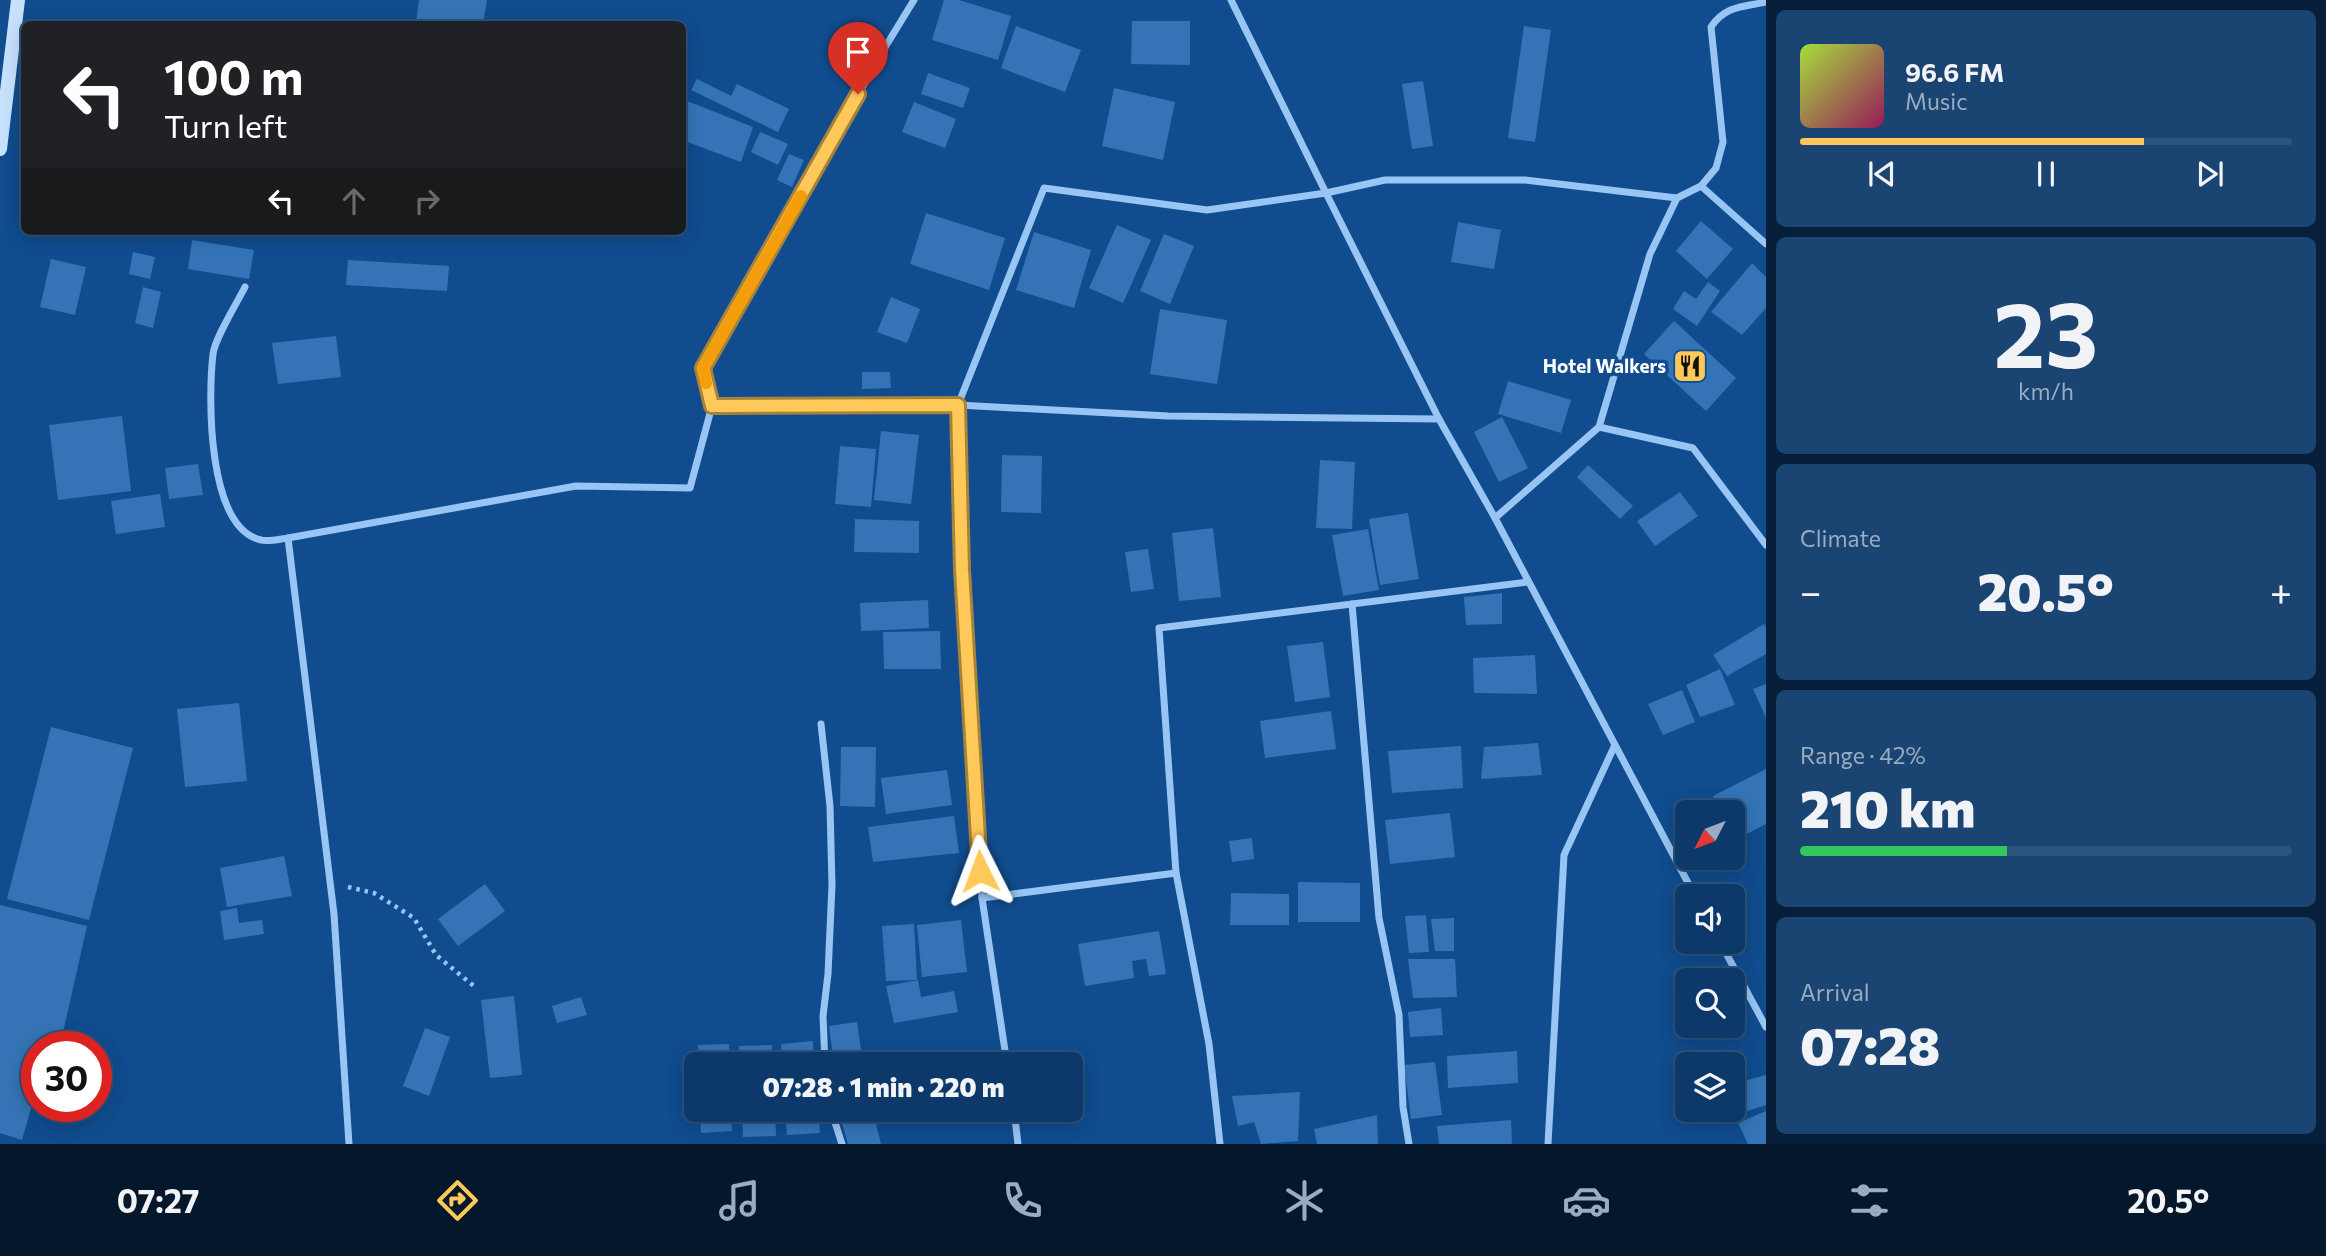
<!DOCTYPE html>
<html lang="en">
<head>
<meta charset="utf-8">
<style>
	:root { --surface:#0c396a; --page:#1a4472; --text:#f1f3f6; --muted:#9aacc1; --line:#2c537e; --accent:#ffc95a }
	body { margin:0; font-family:Commissioner,sans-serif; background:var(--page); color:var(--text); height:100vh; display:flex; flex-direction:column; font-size:26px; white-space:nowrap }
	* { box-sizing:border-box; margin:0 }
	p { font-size:23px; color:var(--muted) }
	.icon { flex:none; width:38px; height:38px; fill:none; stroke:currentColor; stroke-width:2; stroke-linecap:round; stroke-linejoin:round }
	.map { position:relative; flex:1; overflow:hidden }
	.details { display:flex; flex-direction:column; gap:10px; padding:10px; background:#071f3a; width:560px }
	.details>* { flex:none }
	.guide { position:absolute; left:21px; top:21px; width:665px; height:214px; border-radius:10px; box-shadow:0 4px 18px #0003,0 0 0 2px var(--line); background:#202124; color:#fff; overflow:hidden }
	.needle { width:46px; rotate:228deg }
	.buttons { position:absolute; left:1675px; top:800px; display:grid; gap:14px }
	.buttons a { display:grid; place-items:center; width:70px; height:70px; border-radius:10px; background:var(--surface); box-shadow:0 4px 18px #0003,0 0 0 2px var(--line); font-size:35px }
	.speed { position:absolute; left:21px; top:1031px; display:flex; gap:14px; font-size:35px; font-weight:700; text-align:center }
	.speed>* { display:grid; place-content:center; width:91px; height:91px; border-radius:50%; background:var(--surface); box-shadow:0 4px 18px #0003,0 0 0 2px var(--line); line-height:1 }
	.speed .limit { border:10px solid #d22; background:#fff; color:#111 }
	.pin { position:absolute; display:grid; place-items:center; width:60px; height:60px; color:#fff; margin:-72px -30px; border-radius:50% 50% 50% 0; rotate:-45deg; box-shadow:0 0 7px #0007 }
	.pin .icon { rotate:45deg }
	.me { position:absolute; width:77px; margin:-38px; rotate:357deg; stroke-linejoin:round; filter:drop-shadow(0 0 5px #0008) }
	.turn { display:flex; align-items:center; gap:24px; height:147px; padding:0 28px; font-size:32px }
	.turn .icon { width:91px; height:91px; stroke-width:2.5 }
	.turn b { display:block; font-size:49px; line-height:60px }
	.lanes { display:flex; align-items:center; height:66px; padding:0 28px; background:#0003; justify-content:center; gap:35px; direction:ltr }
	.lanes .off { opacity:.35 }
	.big { font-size:52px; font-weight:800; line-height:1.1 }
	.details .widget { flex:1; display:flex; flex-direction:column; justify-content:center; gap:10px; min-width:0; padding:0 24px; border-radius:10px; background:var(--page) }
	.details .dial { align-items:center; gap:0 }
	.dial b { font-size:91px; line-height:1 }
	.song { display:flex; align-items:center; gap:21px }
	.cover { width:84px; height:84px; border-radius:10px; background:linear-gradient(135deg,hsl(80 70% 55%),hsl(330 70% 35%)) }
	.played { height:7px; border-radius:4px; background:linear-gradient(90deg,var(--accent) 70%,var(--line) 70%) }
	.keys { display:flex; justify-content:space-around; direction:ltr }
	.heat { display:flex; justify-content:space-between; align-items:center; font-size:38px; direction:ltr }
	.charge { height:10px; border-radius:5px; background:linear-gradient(90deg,#34c759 42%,var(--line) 0) }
	.trip { position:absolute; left:684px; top:1052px; width:399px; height:70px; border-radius:10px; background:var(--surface); box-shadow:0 4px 18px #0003,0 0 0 2px var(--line); font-weight:800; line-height:70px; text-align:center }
	.tab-bar { display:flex; height:112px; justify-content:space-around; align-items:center; background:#05172a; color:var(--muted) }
	.tab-bar .icon { width:49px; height:49px }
	.tab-bar .current { color:var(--accent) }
	.tab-bar b { font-size:32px; color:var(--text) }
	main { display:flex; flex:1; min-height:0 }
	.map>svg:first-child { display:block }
	.building { fill:#3474b6 }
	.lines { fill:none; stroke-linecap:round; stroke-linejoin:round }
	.path { stroke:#98c5f3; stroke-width:4.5; stroke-dasharray:3.5 5; stroke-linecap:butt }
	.lane { stroke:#98c5f3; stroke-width:5 }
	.street { stroke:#98c5f3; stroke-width:7 }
	.secondary { stroke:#c7e1fd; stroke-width:14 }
	.route-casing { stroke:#a6833a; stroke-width:18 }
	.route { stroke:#ffc95a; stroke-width:12 }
	.slow { stroke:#f59e0b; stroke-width:12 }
	.labels { text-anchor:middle; stroke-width:7; stroke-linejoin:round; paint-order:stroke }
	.poi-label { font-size:19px; font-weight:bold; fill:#fff; stroke:#104c8e; text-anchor:end }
</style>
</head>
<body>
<main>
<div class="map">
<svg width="1766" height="1144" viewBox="0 0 1766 1144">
	<rect width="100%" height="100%" fill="#104c8e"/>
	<!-- building -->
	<g class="building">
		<path d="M419,0H487L483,24L416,23Z"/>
		<path d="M944,0H959L1011,16L998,60L932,40Z"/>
		<path d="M1132,21H1190V65L1131,64Z"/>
		<path d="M1016,26L1081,50L1065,92L1001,68Z"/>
		<path d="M1524,26L1551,30L1535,142L1508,138Z"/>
		<path d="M928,73L970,88L963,108L921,94Z"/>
		<path d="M697,79L731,96L737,84L789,109L778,132L691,90Z"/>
		<path d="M1423,81L1433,146L1412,149L1402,84Z"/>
		<path d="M1114,88L1175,102L1163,160L1102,146Z"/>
		<path d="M682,99L753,127L741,162L682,140Z"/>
		<path d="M914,102L956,119L945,148L902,132Z"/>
		<path d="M760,132L788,144L778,165L751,152Z"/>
		<path d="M789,154L804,160L792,187L777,180Z"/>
		<path d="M926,213L1005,238L989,290L910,264Z"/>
		<path d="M1701,221L1733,249L1707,279L1676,251Z"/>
		<path d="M1458,222L1501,230L1494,269L1451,262Z"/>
		<path d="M1117,225L1151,240L1123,303L1089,288Z"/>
		<path d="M1034,232L1091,250L1074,308L1016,290Z"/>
		<path d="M1164,234L1194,246L1170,304L1140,291Z"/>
		<path d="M192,240L254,250L249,279L188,269Z"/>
		<path d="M133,252L155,257L150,279L129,274Z"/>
		<path d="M51,259L86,267L75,315L40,307Z"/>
		<path d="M348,260L449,266L447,291L346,285Z"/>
		<path d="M1752,263L1766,277V308L1742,335L1711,312Z"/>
		<path d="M1708,282L1720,291L1697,326L1673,309L1684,291L1696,299Z"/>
		<path d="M143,287L161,292L153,328L135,323Z"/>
		<path d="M891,297L920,309L907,343L877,332Z"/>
		<path d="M1160,309L1227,320L1217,384L1150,374Z"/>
		<path d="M1674,321L1736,378L1706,411L1644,354Z"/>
		<path d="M336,336L341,377L278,384L272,343Z"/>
		<path d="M862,372H890L891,388L862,389Z"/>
		<path d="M1508,381L1571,400L1561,433L1498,414Z"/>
		<path d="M122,416L131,491L58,500L49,425Z"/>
		<path d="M1502,417L1528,468L1499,482L1474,432Z"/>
		<path d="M881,431L919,435L911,504L874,500Z"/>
		<path d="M840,446L876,449L871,507L835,504Z"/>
		<path d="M1002,455L1042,456L1041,513L1001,512Z"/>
		<path d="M1320,460L1355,462L1352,529L1316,528Z"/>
		<path d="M198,464L203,495L169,499L165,468Z"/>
		<path d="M1588,465L1633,506L1620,519L1577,477Z"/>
		<path d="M1680,492L1698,516L1655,546L1637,521Z"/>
		<path d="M160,494L165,527L116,534L111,501Z"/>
		<path d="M1408,513L1419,579L1380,585L1369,519Z"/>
		<path d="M855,519L919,521V553L854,552Z"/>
		<path d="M1213,528L1221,597L1179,601L1172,533Z"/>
		<path d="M1368,529L1379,590L1343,596L1332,535Z"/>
		<path d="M1148,549L1154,589L1131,592L1125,552Z"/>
		<path d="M1502,593V624L1466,625L1464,597Z"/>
		<path d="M928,600L929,628L861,631L860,603Z"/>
		<path d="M1764,624L1766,628V654L1727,676L1713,655Z"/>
		<path d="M940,631L941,669H884L883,632Z"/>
		<path d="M1323,642L1330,697L1295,702L1287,646Z"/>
		<path d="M1535,655L1537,694L1474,693L1473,658Z"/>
		<path d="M1720,669L1735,705L1700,717L1686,685Z"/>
		<path d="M1766,684V718L1753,689Z"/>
		<path d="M1682,690L1695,722L1663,735L1648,704Z"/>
		<path d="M239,703L247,781L185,787L177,709Z"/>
		<path d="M1331,711L1336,749L1265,758L1260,721Z"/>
		<path d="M51,727L133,748L89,920L7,899Z"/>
		<path d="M1538,743L1542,775L1481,779L1484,747Z"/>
		<path d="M1461,746L1463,788L1392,793L1388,751Z"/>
		<path d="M841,747H876L875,807L840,806Z"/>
		<path d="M1766,769V824L1735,840L1732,835V812H1721L1713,796Z"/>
		<path d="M947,770L952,805L886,814L881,778Z"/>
		<path d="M1450,813L1455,857L1390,864L1385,820Z"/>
		<path d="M954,816L959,853L873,862L868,827Z"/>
		<path d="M1252,838L1254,859L1232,862L1229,841Z"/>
		<path d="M284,856L292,896L227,907L220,868Z"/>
		<path d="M1298,882L1360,883V922H1298Z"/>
		<path d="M485,884L505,911L458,946L438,919Z"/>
		<path d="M1231,893L1289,894V925H1230Z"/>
		<path d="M0,905L87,926L60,1046H37V1087L22,1140L0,1133Z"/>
		<path d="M237,908L239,923L262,920L264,934L224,940L220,911Z"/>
		<path d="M1426,915L1429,952L1409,953L1405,916Z"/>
		<path d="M1454,918V951H1435L1431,919Z"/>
		<path d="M961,920L967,972L922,977L917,925Z"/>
		<path d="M914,924L917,980L886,981L882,926Z"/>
		<path d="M1159,931L1166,974L1149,976L1146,959L1132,961L1134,978L1085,986L1078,944Z"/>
		<path d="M1408,959H1455L1457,997L1413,998Z"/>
		<path d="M918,980L921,997L954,991L958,1012L894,1023L886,986Z"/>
		<path d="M514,996L522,1075L490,1078L481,1000Z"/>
		<path d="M581,997L587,1015L557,1023L552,1006Z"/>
		<path d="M1441,1008L1443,1035L1410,1037L1408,1012Z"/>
		<path d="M857,1022L863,1064H834L829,1026Z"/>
		<path d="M425,1028L450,1037L429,1096L403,1086Z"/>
		<path d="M813,1041L814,1064H782L781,1044Z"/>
		<path d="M729,1044L730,1064H699L698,1045Z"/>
		<path d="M772,1045L773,1064H740L739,1046Z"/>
		<path d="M1517,1051L1518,1083L1448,1088L1447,1056Z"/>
		<path d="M1435,1062L1442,1115L1411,1119L1404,1065Z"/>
		<path d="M1766,1075V1105L1741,1113L1733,1084Z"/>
		<path d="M1300,1092L1298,1141L1261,1144L1254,1122L1238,1126L1232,1096Z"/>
		<path d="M700,1110H731L732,1131L701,1133Z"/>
		<path d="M742,1110H775L776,1136L743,1137Z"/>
		<path d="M785,1110H818L820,1133L787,1135Z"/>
		<path d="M1766,1111V1144H1748L1738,1123Z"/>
		<path d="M1377,1115L1378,1144H1317L1314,1129Z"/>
		<path d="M874,1116L881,1144H848L842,1123Z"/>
		<path d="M1511,1120L1512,1144H1439L1437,1126Z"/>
	</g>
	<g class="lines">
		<!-- path -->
		<path class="path" d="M348,887L374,893L414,918L436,955L475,987"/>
		<!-- lane -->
		<path class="lane" d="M832,1113L853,1110"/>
		<!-- street -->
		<g class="street">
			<path d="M1231,0L1326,193L1385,180H1525L1677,198"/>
			<path d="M1701,186L1766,244"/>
			<path d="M245,287C237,303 215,338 213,354C208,397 207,528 261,540C268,542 280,539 288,538"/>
			<path d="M712,406L958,405L1168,416L1439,419"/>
			<path d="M1599,427L1693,448L1766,545"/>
			<path d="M1352,604L1379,918L1399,1015L1403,1107L1409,1144"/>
			<path d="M821,724L830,806L832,885L828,974L823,1016L825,1064"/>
			<path d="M1695,896L1495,518L1599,427L1650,254L1677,198L1701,186L1716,168L1723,142L1711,27C1725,6 1742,7 1766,2"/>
			<path d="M982,898L1176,873"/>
			<path d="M1720,942L1766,1027"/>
			<path d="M1007,1064L982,898L962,571L958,405L1044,188L1207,210L1326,193L1439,419L1495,518"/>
			<path d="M831,1110L842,1144"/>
			<path d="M1014,1110L1018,1144"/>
			<path d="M349,1144L334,914L288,538L576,486L690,488L712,406L703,368L884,49L914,0"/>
			<path d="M1220,1144L1209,1044L1176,873L1159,628L1528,582"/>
			<path d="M1548,1144L1564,855L1614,747"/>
		</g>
		<!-- secondary -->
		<path class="secondary" d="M0,149L18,0"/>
	</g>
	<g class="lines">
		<!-- route casing -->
		<g class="route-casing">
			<path id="route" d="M858,94L703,368L712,406L958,405L962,570L980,871"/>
		</g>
		<!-- route -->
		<use href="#route" class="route"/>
		<!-- slow -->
		<path class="slow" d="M706,383L703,368L801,196"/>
	</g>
	<!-- icons -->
	<defs>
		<g id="restaurant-square" transform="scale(1.75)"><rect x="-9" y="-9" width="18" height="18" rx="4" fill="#ffc95a" stroke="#104c8e"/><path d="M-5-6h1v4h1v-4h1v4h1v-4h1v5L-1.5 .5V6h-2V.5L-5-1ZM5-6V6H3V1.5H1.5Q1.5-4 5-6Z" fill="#111"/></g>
	</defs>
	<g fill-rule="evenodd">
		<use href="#restaurant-square" x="1690" y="366"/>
	</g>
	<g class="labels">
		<!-- poi labels -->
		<g class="poi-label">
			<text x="1666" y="373">Hotel Walkers</text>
		</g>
	</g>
</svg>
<div class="buttons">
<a><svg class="needle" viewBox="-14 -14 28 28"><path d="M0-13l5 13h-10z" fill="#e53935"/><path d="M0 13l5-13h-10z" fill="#9aacc1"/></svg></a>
<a><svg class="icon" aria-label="sound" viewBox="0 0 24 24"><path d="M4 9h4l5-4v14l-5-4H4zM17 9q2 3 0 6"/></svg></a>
<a><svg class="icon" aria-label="search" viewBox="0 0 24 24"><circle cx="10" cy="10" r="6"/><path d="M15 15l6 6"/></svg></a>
<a><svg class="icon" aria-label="layers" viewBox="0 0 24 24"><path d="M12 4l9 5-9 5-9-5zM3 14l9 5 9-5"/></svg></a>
</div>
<div class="speed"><div class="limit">30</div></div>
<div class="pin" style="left:858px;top:94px;background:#d93025"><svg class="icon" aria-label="arrive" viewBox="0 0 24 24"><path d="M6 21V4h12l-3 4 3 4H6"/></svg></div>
<svg class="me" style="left:980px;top:871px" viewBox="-20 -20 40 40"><path d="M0-17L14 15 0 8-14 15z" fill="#ffc95a" stroke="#fff" stroke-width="4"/></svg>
<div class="trip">07:28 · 1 min · 220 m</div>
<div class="guide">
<div class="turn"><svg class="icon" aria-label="left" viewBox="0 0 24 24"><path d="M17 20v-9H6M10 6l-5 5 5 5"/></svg><div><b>100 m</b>Turn left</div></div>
<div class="lanes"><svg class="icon" aria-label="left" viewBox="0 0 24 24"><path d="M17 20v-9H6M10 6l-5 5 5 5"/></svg><svg class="icon off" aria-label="ahead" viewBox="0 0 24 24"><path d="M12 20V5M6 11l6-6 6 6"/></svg><svg class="icon off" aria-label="right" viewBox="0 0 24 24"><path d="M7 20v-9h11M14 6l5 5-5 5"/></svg></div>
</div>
</div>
<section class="details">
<div class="widget">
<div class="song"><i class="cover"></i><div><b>96.6 FM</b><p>Music</p></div></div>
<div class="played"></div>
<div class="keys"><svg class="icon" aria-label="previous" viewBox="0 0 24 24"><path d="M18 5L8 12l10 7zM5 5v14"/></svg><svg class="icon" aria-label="pause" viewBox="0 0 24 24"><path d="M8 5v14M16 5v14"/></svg><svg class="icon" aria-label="next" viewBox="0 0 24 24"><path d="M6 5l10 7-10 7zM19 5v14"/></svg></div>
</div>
<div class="widget dial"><b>23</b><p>km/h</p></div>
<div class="widget"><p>Climate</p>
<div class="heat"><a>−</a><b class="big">20.5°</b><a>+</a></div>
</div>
<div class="widget"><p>Range · 42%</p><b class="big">210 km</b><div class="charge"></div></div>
<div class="widget"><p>Arrival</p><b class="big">07:28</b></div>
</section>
</main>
<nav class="tab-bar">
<b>07:27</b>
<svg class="icon current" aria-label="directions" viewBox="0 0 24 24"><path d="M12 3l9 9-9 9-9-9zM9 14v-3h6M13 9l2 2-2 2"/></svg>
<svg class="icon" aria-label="music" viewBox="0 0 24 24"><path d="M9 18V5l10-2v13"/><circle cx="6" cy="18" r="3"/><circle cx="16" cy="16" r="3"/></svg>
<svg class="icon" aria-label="phone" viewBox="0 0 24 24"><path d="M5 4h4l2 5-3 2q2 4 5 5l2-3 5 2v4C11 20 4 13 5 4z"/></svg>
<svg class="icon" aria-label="climate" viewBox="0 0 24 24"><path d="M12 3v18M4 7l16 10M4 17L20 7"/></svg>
<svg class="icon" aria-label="car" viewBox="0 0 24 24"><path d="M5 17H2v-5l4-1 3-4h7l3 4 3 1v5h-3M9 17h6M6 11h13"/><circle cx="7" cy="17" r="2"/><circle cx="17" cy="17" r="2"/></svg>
<svg class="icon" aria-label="filters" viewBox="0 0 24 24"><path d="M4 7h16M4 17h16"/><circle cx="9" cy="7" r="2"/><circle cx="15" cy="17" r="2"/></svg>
<b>20.5°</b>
</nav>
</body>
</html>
